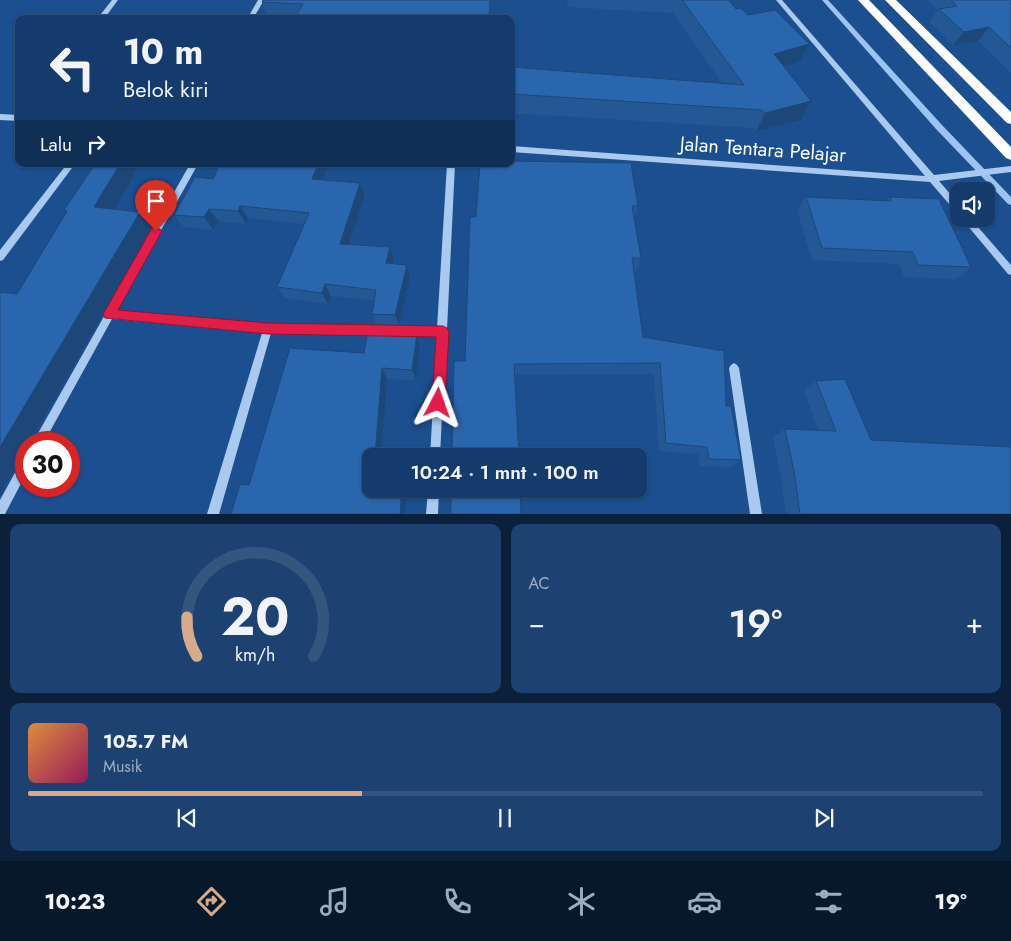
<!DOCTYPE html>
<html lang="id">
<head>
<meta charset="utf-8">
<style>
	:root { --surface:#143b6b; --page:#1d4271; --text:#f1f3f6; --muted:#9dadc1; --line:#33557e; --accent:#d6ab8b }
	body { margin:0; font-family:Jost,sans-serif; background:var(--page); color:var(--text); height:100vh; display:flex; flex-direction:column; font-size:19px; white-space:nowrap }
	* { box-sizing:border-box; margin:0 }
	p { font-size:16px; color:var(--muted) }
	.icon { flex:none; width:28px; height:28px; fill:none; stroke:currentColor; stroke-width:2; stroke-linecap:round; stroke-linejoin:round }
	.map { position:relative; height:514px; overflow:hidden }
	.side { display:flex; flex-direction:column; gap:10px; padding:10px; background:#0b203b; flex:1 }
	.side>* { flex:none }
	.top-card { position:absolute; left:15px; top:15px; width:500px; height:152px; border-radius:10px; box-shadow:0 1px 4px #0004,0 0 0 1px var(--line); background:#143b6b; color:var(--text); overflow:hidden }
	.buttons { position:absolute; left:950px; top:182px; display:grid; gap:10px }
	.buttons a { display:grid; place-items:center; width:45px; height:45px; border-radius:10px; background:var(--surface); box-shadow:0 1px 4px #0004,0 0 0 1px var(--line); font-size:25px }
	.speed { position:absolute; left:15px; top:432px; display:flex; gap:10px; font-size:25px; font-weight:700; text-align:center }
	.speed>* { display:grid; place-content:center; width:65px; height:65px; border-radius:50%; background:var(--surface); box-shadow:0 1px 4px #0004,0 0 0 1px var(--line); line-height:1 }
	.speed .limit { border:8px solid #d22; background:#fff; color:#111 }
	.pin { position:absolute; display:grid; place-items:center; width:42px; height:42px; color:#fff; margin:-51px -21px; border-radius:50% 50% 50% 0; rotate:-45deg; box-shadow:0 0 5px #0007 }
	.pin .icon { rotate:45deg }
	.me { position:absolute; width:55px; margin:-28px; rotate:4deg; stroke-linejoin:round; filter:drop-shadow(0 0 4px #0008) }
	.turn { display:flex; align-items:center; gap:18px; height:105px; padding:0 25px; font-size:22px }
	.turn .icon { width:65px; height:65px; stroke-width:2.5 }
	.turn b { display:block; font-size:35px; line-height:42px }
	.then { display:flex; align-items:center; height:48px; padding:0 25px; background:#0003; gap:10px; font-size:19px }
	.big { font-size:38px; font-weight:600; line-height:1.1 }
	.side .card { flex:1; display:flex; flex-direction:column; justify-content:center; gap:8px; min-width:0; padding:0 18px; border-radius:10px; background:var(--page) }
	.side .dial { align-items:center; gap:0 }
	.dial svg { height:130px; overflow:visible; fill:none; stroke:var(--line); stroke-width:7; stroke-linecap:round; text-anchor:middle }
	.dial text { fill:var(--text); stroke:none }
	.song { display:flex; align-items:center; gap:15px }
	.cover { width:60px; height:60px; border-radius:8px; background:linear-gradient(135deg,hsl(30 70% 55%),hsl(330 70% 35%)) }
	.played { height:5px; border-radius:2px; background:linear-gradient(90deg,var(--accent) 35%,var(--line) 35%) }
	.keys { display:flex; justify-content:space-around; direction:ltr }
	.heat { display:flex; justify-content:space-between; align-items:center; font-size:28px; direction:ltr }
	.side .tiles { flex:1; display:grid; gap:10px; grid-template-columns:1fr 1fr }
	.card:last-child { grid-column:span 2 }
	.trip { position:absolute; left:362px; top:448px; width:285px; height:50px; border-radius:10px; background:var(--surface); box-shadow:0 1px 4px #0004,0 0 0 1px var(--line); font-weight:600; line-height:50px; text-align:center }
	.menu { display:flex; height:80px; justify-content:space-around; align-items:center; background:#08182b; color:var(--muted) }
	.menu .icon { width:35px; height:35px }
	.menu .current { color:var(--accent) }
	.menu b { font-size:22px; color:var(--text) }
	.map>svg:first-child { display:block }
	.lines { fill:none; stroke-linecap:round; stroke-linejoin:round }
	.stream { fill:#9cc4f0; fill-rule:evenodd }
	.minor { fill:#a9c9ee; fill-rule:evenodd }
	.highway { fill:#fff; fill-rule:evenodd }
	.wall { fill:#245895 }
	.shaded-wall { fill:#1d4779 }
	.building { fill:#2a66ad; stroke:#1d4779 }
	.route { fill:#e11d48; stroke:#92132f }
	.labels { text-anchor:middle; stroke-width:5; stroke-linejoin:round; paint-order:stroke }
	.street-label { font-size:20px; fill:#fff; stroke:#1b4f8f }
</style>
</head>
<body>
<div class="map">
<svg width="1011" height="514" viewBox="0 0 1011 514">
	<rect width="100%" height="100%" fill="#1b4f8f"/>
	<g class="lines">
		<!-- stream -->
		<path class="stream" d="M822,0H828L942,125L1011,197V205L1008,204L936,129Z"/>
		<!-- minor -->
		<g class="minor">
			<path d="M112,0H118L104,19H97Z"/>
			<path d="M258,0H264L253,19H247Z"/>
			<path d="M776,0H782L934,175L1011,166V172L939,181L959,204V213L956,212L930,182L511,152V146L925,176Z"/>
			<path d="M0,114L19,115V121L0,120Z"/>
			<path d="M67,164H75L3,260L0,261V250Z"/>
			<path d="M190,164H198L116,311L268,325L437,328L447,164H455L447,330L448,332L446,335L440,456H430L437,336L271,333L219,514H207L262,333L112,319L43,444H32Z"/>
			<path d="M962,219H971L1011,265V275L1008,274Z"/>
			<path d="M734,363L737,365L739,368L762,514H750L729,368L731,365Z"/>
			<path d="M26,459V474L5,514H0V500L22,460Z"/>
			<path d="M428,489H439L438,514H426Z"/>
		</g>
		<!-- highway -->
		<g class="highway">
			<path d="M858,0H869L1011,147V160L1006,158Z"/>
			<path d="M885,0H896L1011,112V124L1007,123Z"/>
		</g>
	</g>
	<!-- wall -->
	<g class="wall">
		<path d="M263,0H490V19H268L262,2Z"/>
		<path d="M567,0H729L736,9L799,62L784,67L811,101L801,120L756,131L754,128L511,113V67L722,83L673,13L568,7Z"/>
		<path d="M927,0H1011V73L978,41L953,45L929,22L938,10Z"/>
		<path d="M220,164H328L322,180L365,196L349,244L390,247L394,259L393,263L407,265L410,277L399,325H376L372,314L374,300L331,296L328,304L285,298L277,287L304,224L248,218L246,224L218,221L213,230L184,227L174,215L213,179Z"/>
		<path d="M480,164L638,206L634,218L641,258L636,271H634L643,337L726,406L741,460L731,467L700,466L698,454L659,451L654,374L515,375L465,361Z"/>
		<path d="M806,197L886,201L890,197L971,267L956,279L904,277L899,264L812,260L797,210Z"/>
		<path d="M394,333L417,334L420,345L416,380L387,379L371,489H405L407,491L249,485L364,353Z"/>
		<path d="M816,381L871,440L1011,514H786L781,478L773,437L785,429L818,430L804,391Z"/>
	</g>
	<!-- shaded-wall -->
	<g class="shaded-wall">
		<path d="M989,27L978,41L953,45L964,32Z"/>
		<path d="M809,44L799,62L765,72L774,54Z"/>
		<path d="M811,101L801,120L756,131L765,113Z"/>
		<path d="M120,164H133L137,169L109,221L94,207Z"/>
		<path d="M318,164H328L318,192L312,179Z"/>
		<path d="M360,183L365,196L345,256L340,244Z"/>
		<path d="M240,206L248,218L246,224L238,211Z"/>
		<path d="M209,209L218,221L213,230L204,217Z"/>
		<path d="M140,212L153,226L29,444H26V448L0,496V447Z"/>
		<path d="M390,247L394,259L390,275L386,263Z"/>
		<path d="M407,265L410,277L399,325L395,315Z"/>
		<path d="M325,284L331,296L328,304L322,293Z"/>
		<path d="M391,325L396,337L389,333Z"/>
		<path d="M417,334L420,345L416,380L412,370Z"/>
		<path d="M382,368L387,379L381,456H375Z"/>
		<path d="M402,489H405L407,491L405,514H400Z"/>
	</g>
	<!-- building -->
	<g class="building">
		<path d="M263,0H490L489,19H294L303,4L262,2Z"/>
		<path d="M682,0H729L736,9L741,8L748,15L775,10L809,44L774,54L811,101L765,113L762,110L511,94V67L744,85Z"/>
		<path d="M951,0H1011V48L989,27L964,32L939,9L957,6Z"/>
		<path d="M511,161L631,163L638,206H632L641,258H632L643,337L724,351L726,406H731L741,460L709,459L707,447L666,443L660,363L514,364L519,456H452L454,361H465L470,217H476L480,164H511Z"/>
		<path d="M95,164H120L94,207L140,212L0,447V292L17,294L67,211L64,210Z"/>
		<path d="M220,164H318L312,179L360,183L340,244L390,247L386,263L407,265L395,315L372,314L376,290L325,284L322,293L277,287L309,213L240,206L238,211L209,209L204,217L174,215L195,177L213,179Z"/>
		<path d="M806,197L891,201L890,197L939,199L971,267L918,265L913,252L822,248Z"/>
		<path d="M369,325H391L389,333L417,334L412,370L382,368L375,456H371V489H402L400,514H231L240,484L249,485L290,348L364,353Z"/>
		<path d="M845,379L871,440L1011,447V514H800L794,471L785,429L836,431L816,381Z"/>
		<path d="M451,489H520L521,514H451Z"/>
	</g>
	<!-- route -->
	<path class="route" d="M156,226L162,231L118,310L268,323L443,326L447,328L449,332L445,403L443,408L438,410L434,408L432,403L436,337L268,334L105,318L103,314L105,311L152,228Z"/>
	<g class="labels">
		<!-- street labels -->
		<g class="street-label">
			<text transform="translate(763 149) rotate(4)" y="7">Jalan Tentara Pelajar</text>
		</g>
	</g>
</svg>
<div class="buttons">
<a><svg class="icon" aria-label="sound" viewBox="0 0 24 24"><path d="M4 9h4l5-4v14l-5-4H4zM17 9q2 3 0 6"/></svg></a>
</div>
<div class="speed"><div class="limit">30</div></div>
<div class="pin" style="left:156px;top:231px;background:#d93025"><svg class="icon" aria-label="arrive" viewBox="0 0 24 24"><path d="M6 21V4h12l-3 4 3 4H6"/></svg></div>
<svg class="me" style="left:438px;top:403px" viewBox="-20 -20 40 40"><path d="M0-17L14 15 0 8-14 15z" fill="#e11d48" stroke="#fff" stroke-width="4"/></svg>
<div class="trip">10:24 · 1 mnt · 100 m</div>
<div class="top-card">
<div class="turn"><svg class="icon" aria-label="left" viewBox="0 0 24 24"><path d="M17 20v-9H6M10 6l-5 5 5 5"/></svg><div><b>10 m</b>Belok kiri</div></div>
<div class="then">Lalu<svg class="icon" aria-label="right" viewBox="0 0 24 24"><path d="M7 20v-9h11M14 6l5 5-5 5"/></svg></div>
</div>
</div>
<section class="side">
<div class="tiles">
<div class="card dial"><svg viewBox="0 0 100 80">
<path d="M14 69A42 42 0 1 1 86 69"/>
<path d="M14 69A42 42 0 0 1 8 45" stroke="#d6ab8b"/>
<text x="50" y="56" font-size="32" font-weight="700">20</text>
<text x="50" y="72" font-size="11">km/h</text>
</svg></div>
<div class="card"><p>AC</p>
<div class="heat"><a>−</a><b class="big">19°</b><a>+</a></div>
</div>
<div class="card">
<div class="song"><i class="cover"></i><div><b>105.7 FM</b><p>Musik</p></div></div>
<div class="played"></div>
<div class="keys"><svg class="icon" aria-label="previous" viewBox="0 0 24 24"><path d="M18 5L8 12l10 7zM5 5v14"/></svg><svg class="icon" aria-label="pause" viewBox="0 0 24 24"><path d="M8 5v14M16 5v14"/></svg><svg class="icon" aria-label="next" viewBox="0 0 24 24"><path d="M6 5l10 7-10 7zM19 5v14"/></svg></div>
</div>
</div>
</section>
<nav class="menu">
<b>10:23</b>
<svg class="icon current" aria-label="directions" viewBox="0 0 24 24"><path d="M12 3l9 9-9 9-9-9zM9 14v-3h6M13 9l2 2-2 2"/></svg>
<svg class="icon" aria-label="music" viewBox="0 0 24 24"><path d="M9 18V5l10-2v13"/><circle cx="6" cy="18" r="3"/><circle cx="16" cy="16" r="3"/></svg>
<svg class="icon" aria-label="phone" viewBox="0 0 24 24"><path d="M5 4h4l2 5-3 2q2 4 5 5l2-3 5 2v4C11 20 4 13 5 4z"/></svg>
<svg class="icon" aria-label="climate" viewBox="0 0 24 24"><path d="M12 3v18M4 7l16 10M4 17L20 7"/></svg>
<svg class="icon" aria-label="car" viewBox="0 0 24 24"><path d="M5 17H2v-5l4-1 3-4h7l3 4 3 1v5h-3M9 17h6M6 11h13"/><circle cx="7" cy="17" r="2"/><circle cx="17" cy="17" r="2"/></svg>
<svg class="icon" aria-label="filters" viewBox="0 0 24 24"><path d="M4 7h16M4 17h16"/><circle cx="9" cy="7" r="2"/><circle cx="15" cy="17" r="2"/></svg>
<b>19°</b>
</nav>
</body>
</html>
